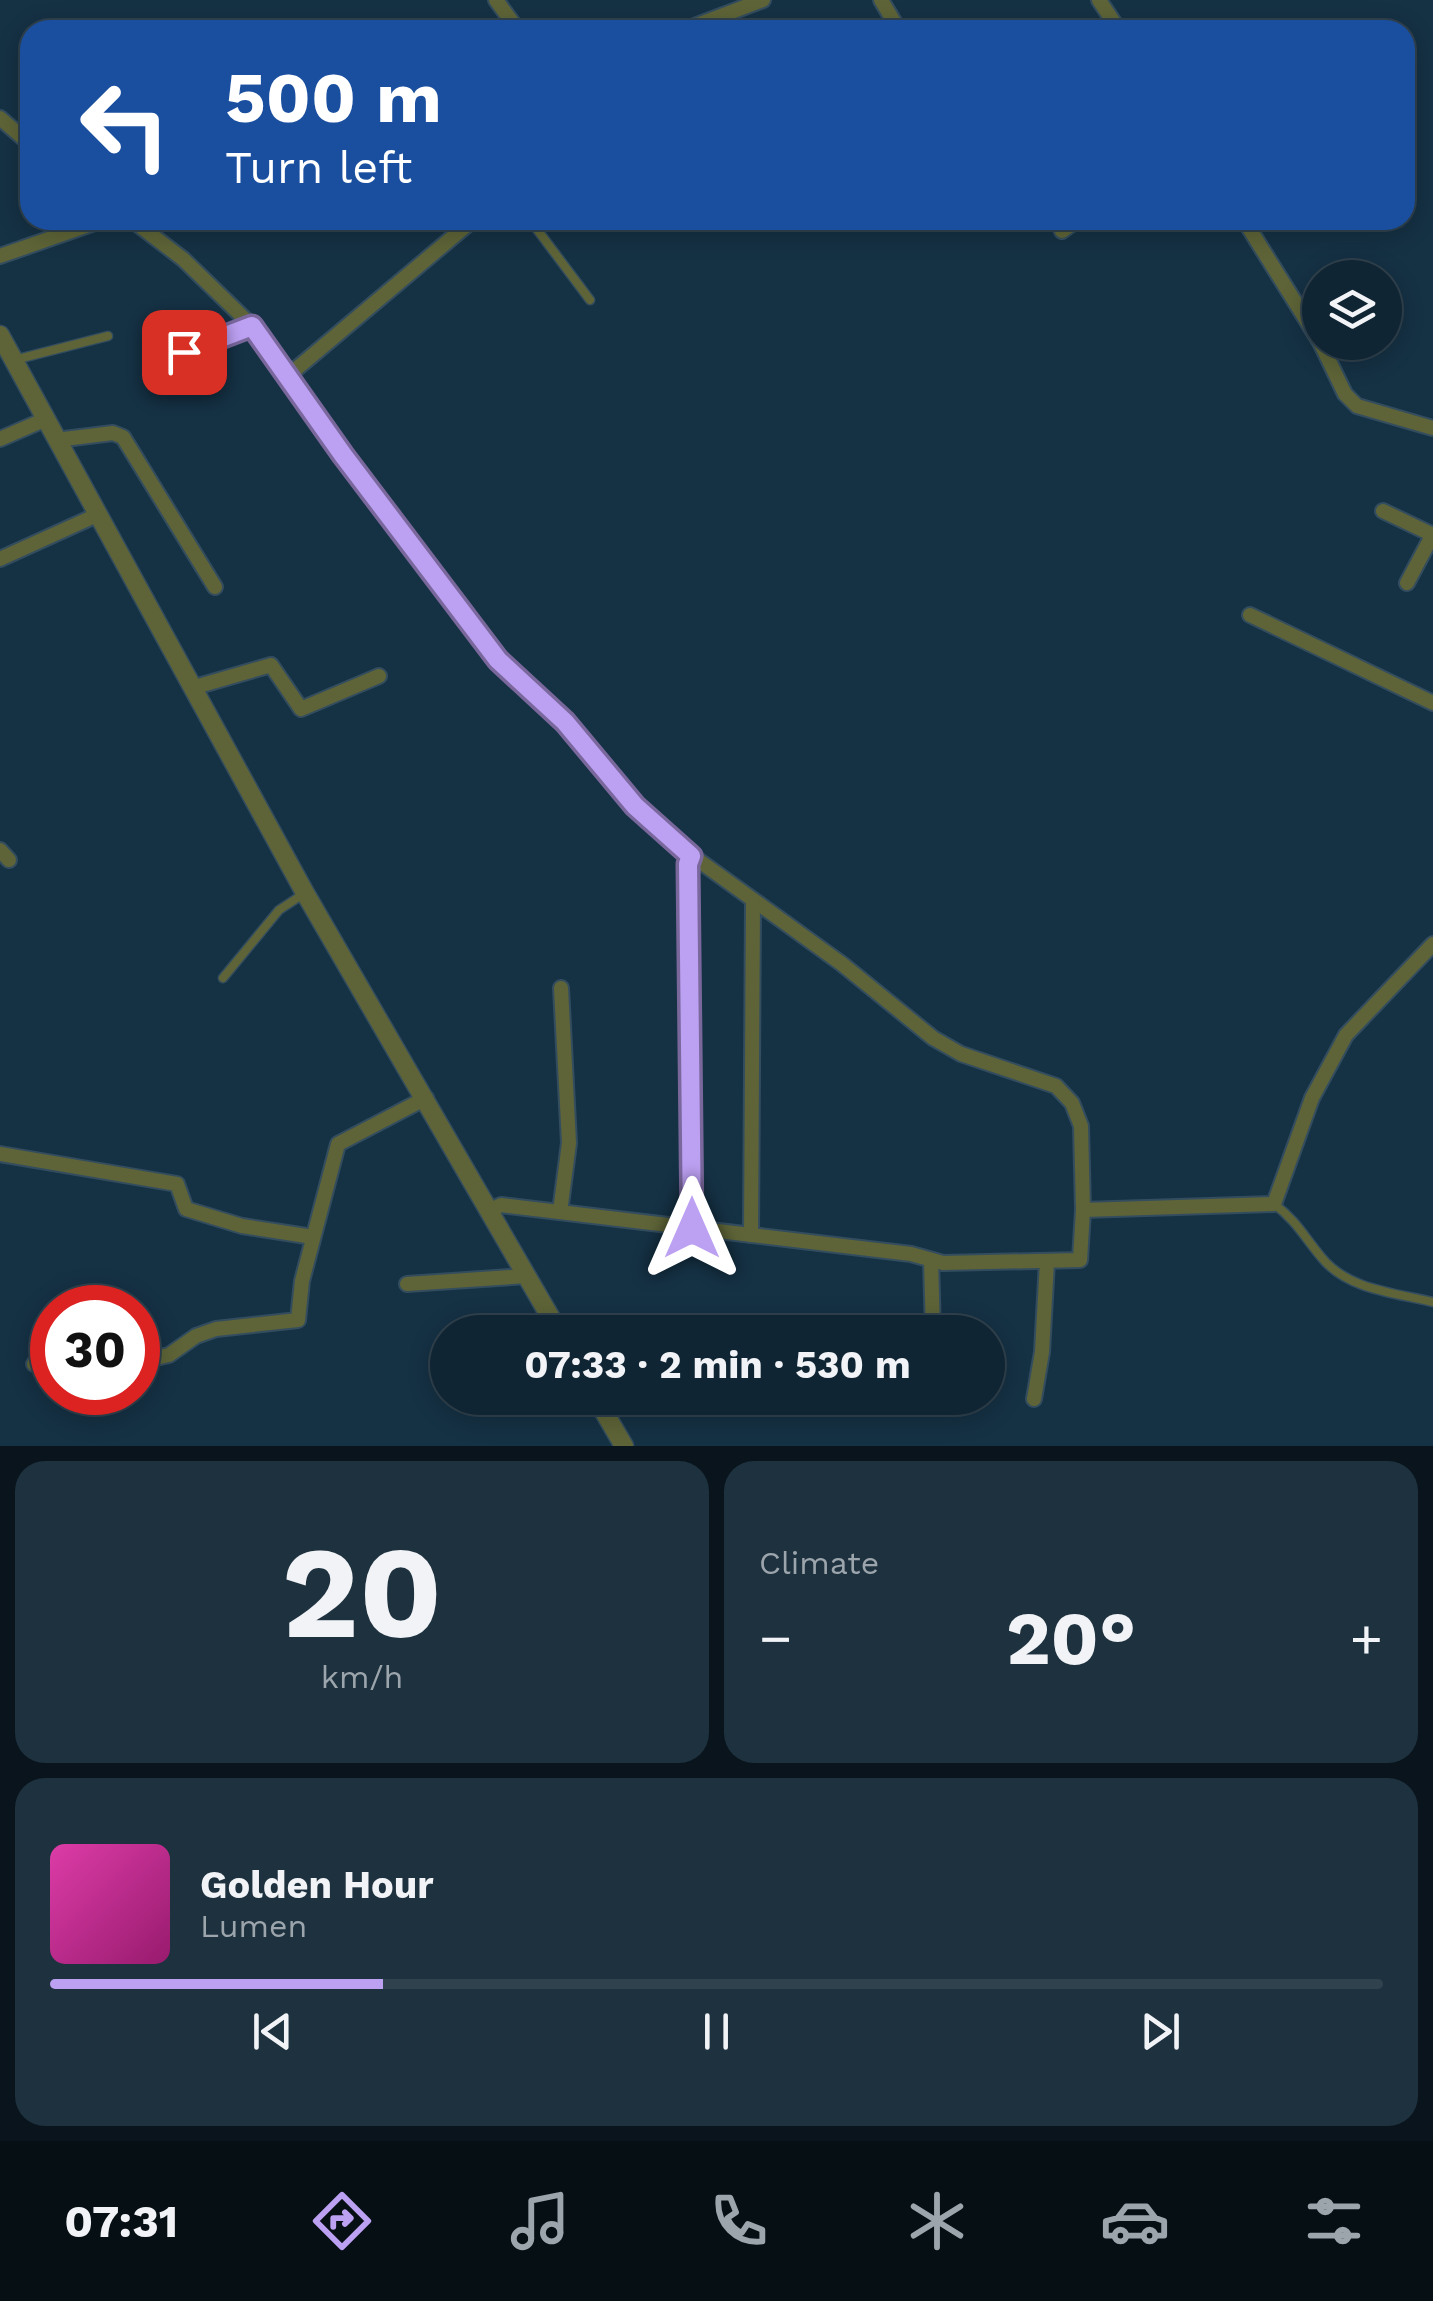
<!DOCTYPE html>
<html lang="en">
<head>
<meta charset="utf-8">
<style>
	:root { --surface:#102533; --page:#1e313f; --text:#f1f3f6; --muted:#9ca5ac; --line:#30424e; --accent:#bca0f2 }
	body { margin:0; font-family:"Work Sans",sans-serif; background:var(--page); color:var(--text); height:100vh; display:flex; flex-direction:column; font-size:38px; white-space:nowrap }
	* { box-sizing:border-box; margin:0 }
	p { font-size:32px; color:var(--muted) }
	.icon { flex:none; width:55px; height:55px; fill:none; stroke:currentColor; stroke-width:2; stroke-linecap:round; stroke-linejoin:round }
	.map { position:relative; height:1446px; overflow:hidden }
	.sheet { display:flex; flex-direction:column; gap:15px; padding:15px; background:#09141c; flex:1 }
	.sheet>* { flex:none }
	.top-card { position:absolute; left:20px; top:20px; width:1395px; height:210px; border-radius:30px; box-shadow:0 5px 25px #0003,0 0 0 2px var(--line); background:#1a4fa0; color:#fff; overflow:hidden }
	.fabs { position:absolute; left:1302px; top:260px; display:grid; gap:20px }
	.fabs a { display:grid; place-items:center; width:100px; height:100px; border-radius:50%; background:var(--surface); box-shadow:0 5px 25px #0003,0 0 0 2px var(--line); font-size:50px }
	.speed { position:absolute; left:30px; top:1285px; display:flex; gap:20px; font-size:50px; font-weight:700; text-align:center }
	.speed>* { display:grid; place-content:center; width:130px; height:130px; border-radius:50%; background:var(--surface); box-shadow:0 5px 25px #0003,0 0 0 2px var(--line); line-height:1 }
	.speed .limit { border:15px solid #d22; background:#fff; color:#111 }
	.pin { position:absolute; display:grid; place-items:center; width:85px; height:85px; color:#fff; margin:-42px; border-radius:20px; box-shadow:0 5px 15px #0006 }
	.me { position:absolute; width:110px; margin:-55px; rotate:0deg; stroke-linejoin:round; filter:drop-shadow(0 0 8px #0008) }
	.turn { display:flex; align-items:center; gap:35px; height:210px; padding:0 40px; font-size:45px }
	.turn .icon { width:130px; height:130px; stroke-width:2.5 }
	.turn b { display:block; font-size:70px; line-height:85px }
	.big { font-size:75px; font-weight:700; line-height:1.1 }
	.sheet .tile { flex:1; display:flex; flex-direction:column; justify-content:center; gap:15px; min-width:0; padding:0 35px; border-radius:30px; background:var(--page) }
	.sheet .dial { align-items:center; gap:0 }
	.dial b { font-size:130px; line-height:1 }
	.song { display:flex; align-items:center; gap:30px }
	.cover { width:120px; height:120px; border-radius:15px; background:linear-gradient(135deg,hsl(320 70% 55%),hsl(320 70% 35%)) }
	.played { height:10px; border-radius:5px; background:linear-gradient(90deg,var(--accent) 25%,var(--line) 25%) }
	.keys { display:flex; justify-content:space-around; direction:ltr }
	.heat { display:flex; justify-content:space-between; align-items:center; font-size:55px; direction:ltr }
	.sheet .tiles { flex:1; display:grid; gap:15px; grid-template-columns:1fr 1fr }
	.tile:last-child { grid-column:span 2 }
	.trip { position:absolute; left:430px; top:1315px; width:575px; height:100px; border-radius:50px; background:var(--surface); box-shadow:0 5px 25px #0003,0 0 0 2px var(--line); font-weight:700; line-height:100px; text-align:center }
	.tab-bar { display:flex; height:160px; justify-content:space-around; align-items:center; background:#060f14; color:var(--muted) }
	.tab-bar .icon { width:70px; height:70px }
	.tab-bar .current { color:var(--accent) }
	.tab-bar b { font-size:45px; color:var(--text) }
	.map>svg:first-child { display:block }
	.lines { fill:none; stroke-linecap:round; stroke-linejoin:round }
	.service-casing { stroke:#334d5f; stroke-width:11 }
	.minor-casing { stroke:#334d5f; stroke-width:18 }
	.tertiary-casing { stroke:#334d5f; stroke-width:21 }
	.service { stroke:#5e6437; stroke-width:8 }
	.minor { stroke:#5e6437; stroke-width:14 }
	.tertiary { stroke:#5e6437; stroke-width:18 }
	.route-casing { stroke:#7a689d; stroke-width:25 }
	.route { stroke:#bca0f2; stroke-width:18 }
</style>
</head>
<body>
<div class="map">
<svg width="1433" height="1446" viewBox="0 0 1433 1446">
	<rect width="100%" height="100%" fill="#153144"/>
	<g class="lines">
		<!-- service casing -->
		<g class="service-casing">
			<g id="service">
				<path d="M530,220L590,300"/>
				<path d="M14,360L108,336"/>
				<path d="M150,365L252,326"/>
				<path d="M223,978L279,910L305,893"/>
				<path d="M1274,1204C1296,1220 1305,1238 1322,1258C1348,1290 1396,1293 1433,1302"/>
			</g>
		</g>
		<!-- minor casing -->
		<g class="minor-casing">
			<g id="minor">
				<path d="M496,0L518,30"/>
				<path d="M881,0L899,30"/>
				<path d="M1099,0L1119,30"/>
				<path d="M684,30L763,0"/>
				<path d="M0,118L30,144"/>
				<path d="M132,220L183,259L252,326L343,455L498,660L565,723L635,806L669,839L842,964L933,1038L961,1054L1056,1086L1072,1103L1081,1126L1083,1210L1274,1204L1312,1098L1346,1035L1433,944"/>
				<path d="M1057,220L1062,231L1077,220"/>
				<path d="M1244,220L1320,342"/>
				<path d="M0,256L103,220"/>
				<path d="M1320,342L1345,394L1357,406L1433,428"/>
				<path d="M289,375L473,220"/>
				<path d="M0,439L46,419"/>
				<path d="M56,440L113,433L123,437L215,587"/>
				<path d="M1383,511L1433,535"/>
				<path d="M0,559L97,515"/>
				<path d="M1407,583L1433,534"/>
				<path d="M1250,615L1433,703"/>
				<path d="M195,687L271,665L301,709L379,676"/>
				<path d="M0,850L9,860"/>
				<path d="M691,856L687,864L692,1228"/>
				<path d="M0,1154L177,1184L186,1209L242,1226L313,1237"/>
				<path d="M491,1210L501,1205L911,1254L943,1263L1080,1260L1083,1210"/>
				<path d="M560,1212L569,1143L561,988"/>
				<path d="M751,1235L753,901"/>
				<path d="M931,1260L933,1332"/>
				<path d="M407,1284L527,1276"/>
				<path d="M138,1362L169,1355L196,1336L216,1329L298,1320L302,1281L338,1144L426,1098"/>
				<path d="M34,1364H52"/>
				<path d="M940,1398V1402"/>
				<path d="M1034,1399L1042,1352L1047,1261"/>
			</g>
		</g>
		<!-- tertiary casing -->
		<g class="tertiary-casing">
			<g id="tertiary">
				<path d="M0,335L305,893L559,1332"/>
				<path d="M596,1398L624,1446"/>
			</g>
		</g>
		<!-- service -->
		<use href="#service" class="service"/>
		<!-- minor -->
		<use href="#minor" class="minor"/>
		<!-- tertiary -->
		<use href="#tertiary" class="tertiary"/>
	</g>
	<g class="lines">
		<!-- route casing -->
		<g class="route-casing">
			<path id="route" d="M184,352L252,326L343,455L498,660L565,722L635,806L691,856L688,864L692,1228"/>
		</g>
		<!-- route -->
		<use href="#route" class="route"/>
	</g>
</svg>
<div class="fabs">
<a><svg class="icon" aria-label="layers" viewBox="0 0 24 24"><path d="M12 4l9 5-9 5-9-5zM3 14l9 5 9-5"/></svg></a>
</div>
<div class="speed"><div class="limit">30</div></div>
<div class="pin" style="left:184px;top:352px;background:#d93025"><svg class="icon" aria-label="arrive" viewBox="0 0 24 24"><path d="M6 21V4h12l-3 4 3 4H6"/></svg></div>
<svg class="me" style="left:692px;top:1228px" viewBox="-20 -20 40 40"><path d="M0-17L14 15 0 8-14 15z" fill="#bca0f2" stroke="#fff" stroke-width="4"/></svg>
<div class="trip">07:33 · 2 min · 530 m</div>
<div class="top-card">
<div class="turn"><svg class="icon" aria-label="left" viewBox="0 0 24 24"><path d="M17 20v-9H6M10 6l-5 5 5 5"/></svg><div><b>500 m</b>Turn left</div></div>
</div>
</div>
<section class="sheet">
<div class="tiles">
<div class="tile dial"><b>20</b><p>km/h</p></div>
<div class="tile"><p>Climate</p>
<div class="heat"><a>−</a><b class="big">20°</b><a>+</a></div>
</div>
<div class="tile">
<div class="song"><i class="cover"></i><div><b>Golden Hour</b><p>Lumen</p></div></div>
<div class="played"></div>
<div class="keys"><svg class="icon" aria-label="previous" viewBox="0 0 24 24"><path d="M18 5L8 12l10 7zM5 5v14"/></svg><svg class="icon" aria-label="pause" viewBox="0 0 24 24"><path d="M8 5v14M16 5v14"/></svg><svg class="icon" aria-label="next" viewBox="0 0 24 24"><path d="M6 5l10 7-10 7zM19 5v14"/></svg></div>
</div>
</div>
</section>
<nav class="tab-bar">
<b>07:31</b>
<svg class="icon current" aria-label="directions" viewBox="0 0 24 24"><path d="M12 3l9 9-9 9-9-9zM9 14v-3h6M13 9l2 2-2 2"/></svg>
<svg class="icon" aria-label="music" viewBox="0 0 24 24"><path d="M9 18V5l10-2v13"/><circle cx="6" cy="18" r="3"/><circle cx="16" cy="16" r="3"/></svg>
<svg class="icon" aria-label="phone" viewBox="0 0 24 24"><path d="M5 4h4l2 5-3 2q2 4 5 5l2-3 5 2v4C11 20 4 13 5 4z"/></svg>
<svg class="icon" aria-label="climate" viewBox="0 0 24 24"><path d="M12 3v18M4 7l16 10M4 17L20 7"/></svg>
<svg class="icon" aria-label="car" viewBox="0 0 24 24"><path d="M5 17H2v-5l4-1 3-4h7l3 4 3 1v5h-3M9 17h6M6 11h13"/><circle cx="7" cy="17" r="2"/><circle cx="17" cy="17" r="2"/></svg>
<svg class="icon" aria-label="filters" viewBox="0 0 24 24"><path d="M4 7h16M4 17h16"/><circle cx="9" cy="7" r="2"/><circle cx="15" cy="17" r="2"/></svg>
</nav>
</body>
</html>
